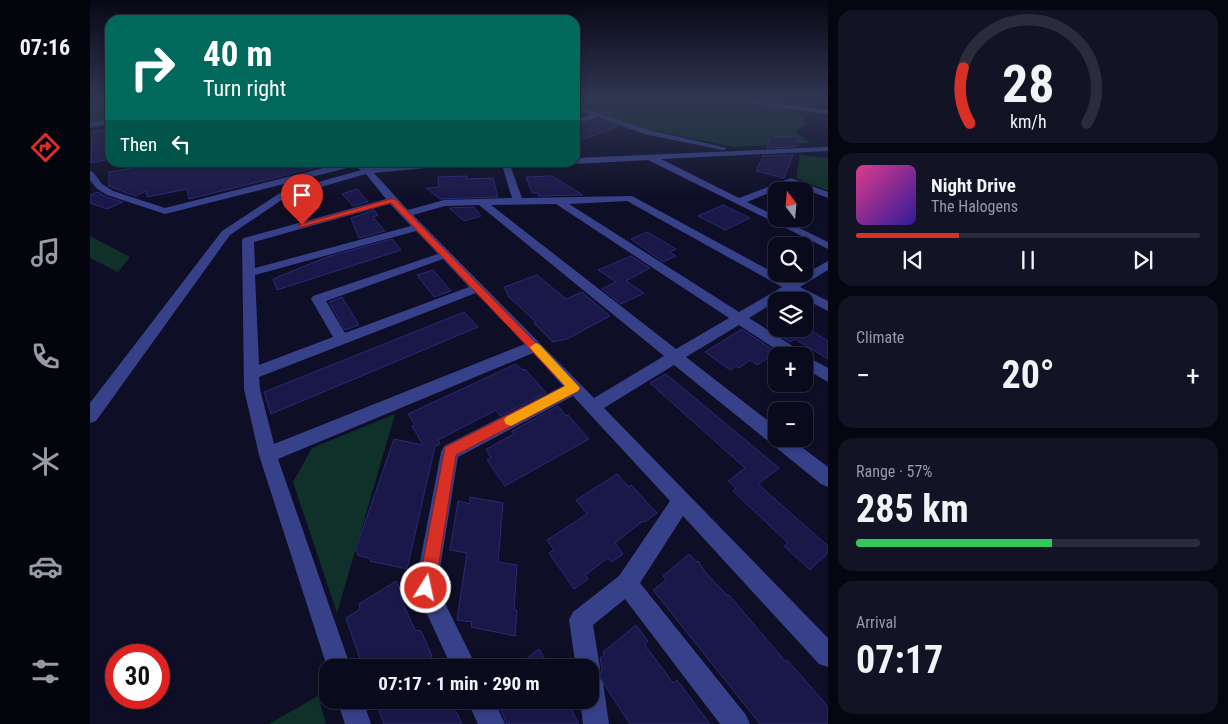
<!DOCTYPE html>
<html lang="en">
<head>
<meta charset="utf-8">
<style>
	:root { --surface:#0a0a1d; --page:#131326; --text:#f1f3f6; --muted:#999aa4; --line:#2a2b3b; --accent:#d93025 }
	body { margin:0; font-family:"Roboto Condensed",sans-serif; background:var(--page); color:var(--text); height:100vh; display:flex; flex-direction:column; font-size:19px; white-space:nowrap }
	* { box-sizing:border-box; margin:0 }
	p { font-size:16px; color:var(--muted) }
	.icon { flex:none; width:28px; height:28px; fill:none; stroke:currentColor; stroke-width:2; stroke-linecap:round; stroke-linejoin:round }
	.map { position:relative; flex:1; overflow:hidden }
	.sheet { display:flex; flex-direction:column; gap:10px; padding:10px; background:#060610; width:400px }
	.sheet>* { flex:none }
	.hud { position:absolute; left:15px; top:15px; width:475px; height:152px; border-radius:15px; box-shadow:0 2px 8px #0003,0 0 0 1px var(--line); background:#00695c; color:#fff; overflow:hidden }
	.needle { width:32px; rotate:344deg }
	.tools { position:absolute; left:678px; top:182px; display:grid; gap:10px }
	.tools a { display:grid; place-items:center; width:45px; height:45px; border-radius:10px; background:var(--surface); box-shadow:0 2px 8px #0003,0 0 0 1px var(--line); font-size:25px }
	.speed { position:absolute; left:15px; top:644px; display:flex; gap:10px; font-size:25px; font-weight:700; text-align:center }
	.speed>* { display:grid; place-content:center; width:65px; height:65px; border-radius:50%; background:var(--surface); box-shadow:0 2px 8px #0003,0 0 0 1px var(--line); line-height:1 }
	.speed .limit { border:8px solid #d22; background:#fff; color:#111 }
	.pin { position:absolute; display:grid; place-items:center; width:42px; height:42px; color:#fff; margin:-51px -21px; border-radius:50% 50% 50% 0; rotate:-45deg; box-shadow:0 0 5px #0007 }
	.pin .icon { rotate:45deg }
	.me { position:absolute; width:55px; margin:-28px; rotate:10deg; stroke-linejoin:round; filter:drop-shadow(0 0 4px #0008) }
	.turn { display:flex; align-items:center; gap:18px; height:105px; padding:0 15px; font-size:22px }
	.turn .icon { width:65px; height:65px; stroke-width:2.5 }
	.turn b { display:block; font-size:35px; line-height:42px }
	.then { display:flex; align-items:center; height:48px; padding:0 15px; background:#0003; gap:10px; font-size:19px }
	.big { font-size:38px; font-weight:700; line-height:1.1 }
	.sheet .widget { flex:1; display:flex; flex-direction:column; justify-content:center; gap:8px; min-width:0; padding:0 18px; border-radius:15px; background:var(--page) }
	.sheet .dial { align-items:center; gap:0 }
	.dial svg { height:130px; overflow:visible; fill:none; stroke:var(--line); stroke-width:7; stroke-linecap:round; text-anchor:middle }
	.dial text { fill:var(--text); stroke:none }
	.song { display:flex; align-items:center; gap:15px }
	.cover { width:60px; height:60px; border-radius:8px; background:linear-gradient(135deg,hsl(330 70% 55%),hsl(250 70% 35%)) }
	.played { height:5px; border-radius:2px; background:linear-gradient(90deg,var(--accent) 30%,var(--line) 30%) }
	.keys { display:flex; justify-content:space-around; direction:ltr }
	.heat { display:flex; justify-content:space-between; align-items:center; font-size:28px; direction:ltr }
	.charge { height:8px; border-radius:4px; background:linear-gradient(90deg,#34c759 57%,var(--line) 0) }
	.trip { position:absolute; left:229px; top:659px; width:280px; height:50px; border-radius:15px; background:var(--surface); box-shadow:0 2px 8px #0003,0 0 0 1px var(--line); font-weight:700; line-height:50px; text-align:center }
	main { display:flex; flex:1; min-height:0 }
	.tabs { display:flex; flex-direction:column; width:90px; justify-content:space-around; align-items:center; background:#04040c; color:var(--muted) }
	.tabs .icon { width:35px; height:35px }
	.tabs .active { color:var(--accent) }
	.tabs b { font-size:22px; color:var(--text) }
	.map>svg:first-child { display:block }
	.green { fill:#10312a }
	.building { fill:#1a1849; stroke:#2a2977 }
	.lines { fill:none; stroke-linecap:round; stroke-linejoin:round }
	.minor { fill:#364189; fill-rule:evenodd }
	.route { fill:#d93025; stroke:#8d1f18 }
	.slow { fill:#f59e0b }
</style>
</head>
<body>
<main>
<nav class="tabs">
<b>07:16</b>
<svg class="icon active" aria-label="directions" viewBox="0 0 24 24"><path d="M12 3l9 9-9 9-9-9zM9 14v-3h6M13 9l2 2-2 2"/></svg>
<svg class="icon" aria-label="music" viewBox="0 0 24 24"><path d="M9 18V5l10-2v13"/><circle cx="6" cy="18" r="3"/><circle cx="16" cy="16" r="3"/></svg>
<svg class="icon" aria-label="phone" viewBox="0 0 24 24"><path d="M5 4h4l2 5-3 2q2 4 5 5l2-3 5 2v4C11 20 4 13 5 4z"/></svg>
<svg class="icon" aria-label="climate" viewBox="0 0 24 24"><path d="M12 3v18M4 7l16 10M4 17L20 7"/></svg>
<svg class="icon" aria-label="car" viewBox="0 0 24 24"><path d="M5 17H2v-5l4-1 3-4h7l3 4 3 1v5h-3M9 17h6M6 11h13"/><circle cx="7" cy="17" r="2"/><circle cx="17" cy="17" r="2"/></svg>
<svg class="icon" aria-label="filters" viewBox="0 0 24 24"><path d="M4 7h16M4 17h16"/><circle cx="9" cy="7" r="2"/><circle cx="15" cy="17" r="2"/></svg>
</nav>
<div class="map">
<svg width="738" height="724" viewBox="0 0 738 724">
	<rect width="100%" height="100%" fill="#0e0e27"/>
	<!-- green -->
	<g class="green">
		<path d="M8,98H20V121L0,123L1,100Z"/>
		<path d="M485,98H624L702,110L712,117L715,124L705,132L720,143L643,147L547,127L485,104Z"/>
		<path d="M710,155L738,158V191L706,178Z"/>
		<path d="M0,236L40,257L28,272L0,258Z"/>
		<path d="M305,414L247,613L203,482L222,448Z"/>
		<path d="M228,696L236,724H179Z"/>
	</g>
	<!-- building -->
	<g class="building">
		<path d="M508,119L528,126L494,139L485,136V127Z"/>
		<path d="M20,129V159L1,163L2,132Z"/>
		<path d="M681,137H709L705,147L677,148Z"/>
		<path d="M703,155L694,178L666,171L673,156Z"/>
		<path d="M58,162H223L224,168L99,199L97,189L57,197L56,191L45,196L19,186V172L59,165Z"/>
		<path d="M377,176V179L403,178L408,197L350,199L336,188L349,187L348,177Z"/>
		<path d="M462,176L493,195L449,196L448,193H442L436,177Z"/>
		<path d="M267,189L278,202L263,206L252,194Z"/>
		<path d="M8,192L16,197L33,202L17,209L0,203V195Z"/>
		<path d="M633,205L660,218L635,230L608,216Z"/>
		<path d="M384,207L391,216L374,221L359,208Z"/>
		<path d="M284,210L288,215L283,217L295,231L269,238L261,218Z"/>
		<path d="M557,232L586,249L579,252L586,256L573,262L541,239Z"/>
		<path d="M302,239L311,250L187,290L183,279L237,257Z"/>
		<path d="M541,256L560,268L536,281L554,293L531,304L512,289L526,282L508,270Z"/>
		<path d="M343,270L361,291L344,297L327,275Z"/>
		<path d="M447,275L476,299L492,292L520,316L477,339L463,342L444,323L446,322L419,297L414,287Z"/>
		<path d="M252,297L269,325L255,330L239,302Z"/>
		<path d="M374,312L388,327L181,414L174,392Z"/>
		<path d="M652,329L686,352L667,365L660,360L649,368L646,366L640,370L615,352Z"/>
		<path d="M679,329H719L738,341V359L705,339L700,342Z"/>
		<path d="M426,364L433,370L435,369L456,393L410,416L406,410L348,440L350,444L345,446L317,569L280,561L281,559L267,555L268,552L265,551L304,439L333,445L322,426L325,425L318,414Z"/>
		<path d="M576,374L689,468L668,484L738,546V553L720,570L694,546L698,543L643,491L646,488L638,481L655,468L560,383Z"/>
		<path d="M468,406L476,416L478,415L499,439L415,486L397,460L401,458L396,449L424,434L422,431Z"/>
		<path d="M527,474L539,487L541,485L567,513L555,522L553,521L525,543L533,554L522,562L518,558L495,575L498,579L484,589L459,553L464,550L457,540L497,514L486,500Z"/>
		<path d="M380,497L413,503L408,562L427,565L424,609L427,610L425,636L381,627L382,622L367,620L377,553L360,550L368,501L380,504Z"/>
		<path d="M599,554L607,562L608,561L616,573L637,595L640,596L695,661H698L734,702L738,708V724H670L563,590L576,580L573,576Z"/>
		<path d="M306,581L312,594L310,597L325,630L331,631L342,656L339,668H273L256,618L270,609L269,604Z"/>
		<path d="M546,625L558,641L555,645L583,683L587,680L620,724H540L515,686L510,674L512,668L510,658L514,655L513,652Z"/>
		<path d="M449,649L460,668H424Z"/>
		<path d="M285,700H355L356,703H362L372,724H294Z"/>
		<path d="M406,700H476L489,724H417Z"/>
	</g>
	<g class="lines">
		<!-- minor -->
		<g class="minor">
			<path d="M628,98H644L738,110V114L631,100Z"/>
			<path d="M485,105L559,130L637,148L633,150L554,134L508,117L485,125V120L501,115L485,109Z"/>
			<path d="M20,120V124L0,127V123Z"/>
			<path d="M738,147V151L571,159L649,198L701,178L738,192V198L701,184L657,202L686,216V219H691L738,242V249L558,160L485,164L482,162H485V158Z"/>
			<path d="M257,162H272L280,168L336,162H431L420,165L432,198L542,196L701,282L738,261V270L710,287L738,301V311L701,292L659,318L712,352L714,355L738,368V382L714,368V356H696L649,325L596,357L686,427V439H701L738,467V487L731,484L584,365L514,408L738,638V667L729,664L593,516L550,583L656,715L660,724H630L535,599L503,625L510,668L508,674L513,683L519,724H493L490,700H500V668H486L479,620L483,612L529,576L580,501L483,396L368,457L347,587L387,668H362L325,588L351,452L354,446L473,386L443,353L188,459L261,668H238V670L169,455L154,389L152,240L154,238L296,199L276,174L196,197L140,235L6,421L0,423V403L132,231L190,193L271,170L265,166L75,214L17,195L6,188L0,180V171L3,172L12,184L23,191L75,208ZM412,165L422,198L354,200L318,210L284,173L337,168ZM537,201L692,287L649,312L479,204ZM300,204L321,226L165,268L164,242ZM466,204L639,318L586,349L401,205ZM389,205L574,356L504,398L323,215L355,206ZM326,231L348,254L223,296L221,299L243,337L169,365L165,275ZM353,259L379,287L255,333L236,301ZM386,293L435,344L184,444L170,389L169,377Z"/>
			<path d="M247,700H273L281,724H255Z"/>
			<path d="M377,700H404L415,724H388Z"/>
		</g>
	</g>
	<!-- sky -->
	<linearGradient id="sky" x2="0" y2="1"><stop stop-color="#080815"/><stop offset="0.49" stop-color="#303652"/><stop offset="1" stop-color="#303652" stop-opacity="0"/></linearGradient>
	<rect width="738" height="199" fill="url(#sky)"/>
	<!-- route -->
	<path class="route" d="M300,199H305L490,388L488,391L366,455L345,588L342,594L336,597L330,594L328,588L355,447L475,386L301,203L212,227L208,225Z"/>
	<!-- slow -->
	<path class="slow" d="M446,343L450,345L490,388L488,391L421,426L416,424L414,420L416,417L475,386L442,350L440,347Z"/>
</svg>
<div class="tools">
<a><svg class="needle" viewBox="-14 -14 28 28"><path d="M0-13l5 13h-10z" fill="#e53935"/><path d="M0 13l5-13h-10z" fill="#999aa4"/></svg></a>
<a><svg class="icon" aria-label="search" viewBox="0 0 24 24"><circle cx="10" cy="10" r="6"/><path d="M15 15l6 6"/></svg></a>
<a><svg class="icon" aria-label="layers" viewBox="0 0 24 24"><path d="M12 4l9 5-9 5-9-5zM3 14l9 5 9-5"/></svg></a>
<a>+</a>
<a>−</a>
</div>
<div class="speed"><div class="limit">30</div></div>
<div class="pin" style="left:212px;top:225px;background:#d93025"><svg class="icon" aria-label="arrive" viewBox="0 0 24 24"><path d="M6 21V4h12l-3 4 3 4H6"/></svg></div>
<svg class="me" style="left:336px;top:588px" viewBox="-20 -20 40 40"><circle r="17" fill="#d93025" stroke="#fff" stroke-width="3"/><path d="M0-11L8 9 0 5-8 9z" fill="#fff"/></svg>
<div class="trip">07:17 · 1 min · 290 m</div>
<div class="hud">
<div class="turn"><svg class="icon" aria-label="right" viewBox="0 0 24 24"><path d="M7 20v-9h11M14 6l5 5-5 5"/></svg><div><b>40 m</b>Turn right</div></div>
<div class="then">Then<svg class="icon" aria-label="left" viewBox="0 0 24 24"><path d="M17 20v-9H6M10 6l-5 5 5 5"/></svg></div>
</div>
</div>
<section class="sheet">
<div class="widget dial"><svg viewBox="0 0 100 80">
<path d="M14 69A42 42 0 1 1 86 69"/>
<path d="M14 69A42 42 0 0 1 10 35" stroke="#d93025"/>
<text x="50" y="56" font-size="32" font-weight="700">28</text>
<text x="50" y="72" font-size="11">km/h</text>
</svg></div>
<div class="widget">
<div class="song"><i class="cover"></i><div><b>Night Drive</b><p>The Halogens</p></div></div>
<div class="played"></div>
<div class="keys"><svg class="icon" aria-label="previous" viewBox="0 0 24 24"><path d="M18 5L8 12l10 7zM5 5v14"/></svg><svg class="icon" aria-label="pause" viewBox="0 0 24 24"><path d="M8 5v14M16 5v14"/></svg><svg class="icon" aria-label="next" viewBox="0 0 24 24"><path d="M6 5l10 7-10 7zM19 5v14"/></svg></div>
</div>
<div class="widget"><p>Climate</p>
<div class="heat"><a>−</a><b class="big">20°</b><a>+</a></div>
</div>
<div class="widget"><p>Range · 57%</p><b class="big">285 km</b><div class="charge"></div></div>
<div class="widget"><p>Arrival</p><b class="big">07:17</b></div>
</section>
</main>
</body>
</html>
